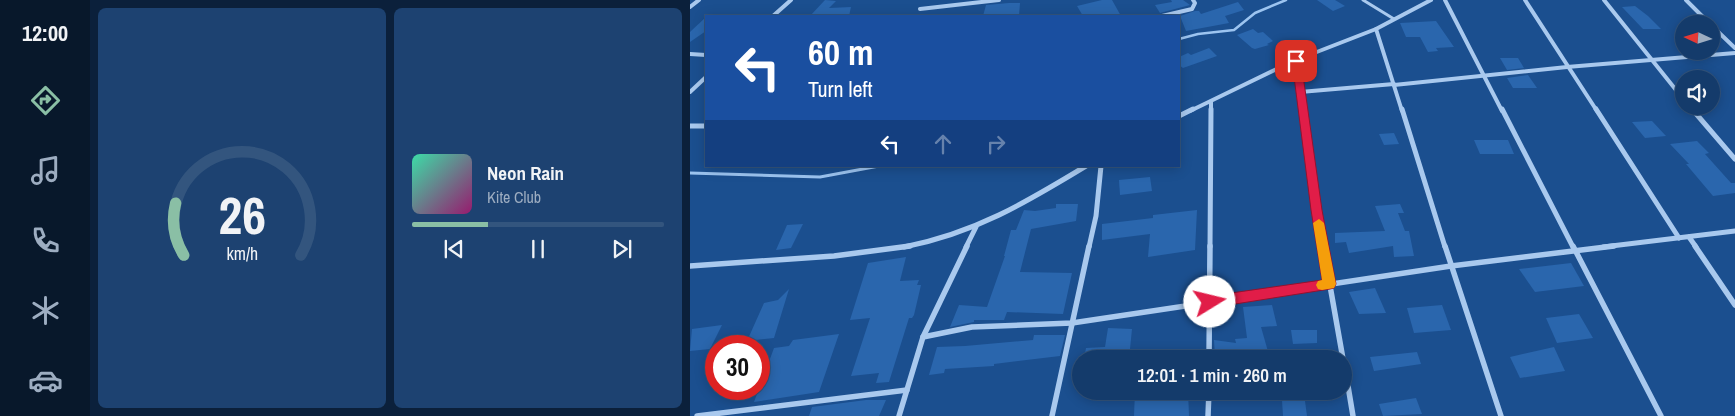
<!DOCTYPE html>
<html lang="en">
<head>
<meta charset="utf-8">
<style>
	:root { --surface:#143b6b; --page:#1d4271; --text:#f1f3f6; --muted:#9dadc1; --line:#33557e; --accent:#8abfa5 }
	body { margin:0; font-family:"Archivo Narrow",sans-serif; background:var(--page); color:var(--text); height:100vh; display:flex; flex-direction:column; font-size:19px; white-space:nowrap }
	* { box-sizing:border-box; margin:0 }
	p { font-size:16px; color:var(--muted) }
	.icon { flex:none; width:28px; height:28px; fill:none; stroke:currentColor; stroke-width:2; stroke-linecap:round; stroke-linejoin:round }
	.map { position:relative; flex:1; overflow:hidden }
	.drawer { display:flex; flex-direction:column; gap:8px; padding:8px; background:#0b203b; width:600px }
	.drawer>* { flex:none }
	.guide { position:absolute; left:15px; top:15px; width:475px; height:152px; border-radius:0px; box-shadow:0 2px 12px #0003,0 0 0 1px var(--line); background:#1a4fa0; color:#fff; overflow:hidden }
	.needle { width:32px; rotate:274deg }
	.controls { position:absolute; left:985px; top:15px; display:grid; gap:10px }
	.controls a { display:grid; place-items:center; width:45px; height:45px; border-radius:50%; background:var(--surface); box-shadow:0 2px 12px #0003,0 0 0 1px var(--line); font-size:25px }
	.speed { position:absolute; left:15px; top:335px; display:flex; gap:10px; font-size:25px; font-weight:700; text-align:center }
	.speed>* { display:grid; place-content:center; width:65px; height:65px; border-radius:50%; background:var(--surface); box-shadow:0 2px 12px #0003,0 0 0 1px var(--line); line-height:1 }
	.speed .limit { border:8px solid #d22; background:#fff; color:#111 }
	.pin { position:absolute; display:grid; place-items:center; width:42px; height:42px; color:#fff; margin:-21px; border-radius:10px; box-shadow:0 2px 8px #0006 }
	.me { position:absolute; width:55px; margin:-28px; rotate:81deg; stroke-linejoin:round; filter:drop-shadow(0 0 4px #0008) }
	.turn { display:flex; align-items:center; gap:18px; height:105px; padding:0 20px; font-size:22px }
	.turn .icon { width:65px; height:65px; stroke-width:2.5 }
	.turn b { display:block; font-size:35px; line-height:42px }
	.lanes { display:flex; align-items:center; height:48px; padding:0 20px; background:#0003; justify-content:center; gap:25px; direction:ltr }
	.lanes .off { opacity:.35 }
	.drawer .card { flex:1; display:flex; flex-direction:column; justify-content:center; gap:8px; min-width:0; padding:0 18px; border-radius:8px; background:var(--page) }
	.drawer .dial { align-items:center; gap:0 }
	.dial svg { height:130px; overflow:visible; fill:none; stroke:var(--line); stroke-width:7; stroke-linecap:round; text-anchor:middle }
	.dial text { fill:var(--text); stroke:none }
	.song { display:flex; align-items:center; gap:15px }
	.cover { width:60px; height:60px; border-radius:8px; background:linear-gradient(135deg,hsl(160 70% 55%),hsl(320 70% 35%)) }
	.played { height:5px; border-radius:2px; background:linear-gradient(90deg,var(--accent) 30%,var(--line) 30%) }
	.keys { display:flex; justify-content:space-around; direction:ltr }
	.drawer .tiles { flex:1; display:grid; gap:8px; grid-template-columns:repeat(2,1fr) }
	.trip { position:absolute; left:382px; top:350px; width:280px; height:50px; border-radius:25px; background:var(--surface); box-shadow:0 2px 12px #0003,0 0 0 1px var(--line); font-weight:600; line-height:50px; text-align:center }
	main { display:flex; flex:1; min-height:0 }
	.menu { display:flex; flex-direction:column; width:90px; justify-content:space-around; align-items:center; background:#08182b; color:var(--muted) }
	.menu .icon { width:35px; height:35px }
	.menu .current { color:var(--accent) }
	.menu b { font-size:22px; color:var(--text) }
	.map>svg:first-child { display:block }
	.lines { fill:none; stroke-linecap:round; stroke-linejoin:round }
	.stream-far1 { stroke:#9cc4f0; stroke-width:2.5 }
	.stream { stroke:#9cc4f0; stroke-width:3 }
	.building { fill:#2a66ad }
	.lane { stroke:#a9c9ee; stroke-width:3 }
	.street-far2 { stroke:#a9c9ee; stroke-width:4 }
	.street-far1 { stroke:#a9c9ee; stroke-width:5 }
	.street { stroke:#a9c9ee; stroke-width:5.5 }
	.route { fill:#e11d48; stroke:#92132f }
	.slow { fill:#f59e0b }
</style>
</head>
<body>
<main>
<nav class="menu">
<b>12:00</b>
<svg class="icon current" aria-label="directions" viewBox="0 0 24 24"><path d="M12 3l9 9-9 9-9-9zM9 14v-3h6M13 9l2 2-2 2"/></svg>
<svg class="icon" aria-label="music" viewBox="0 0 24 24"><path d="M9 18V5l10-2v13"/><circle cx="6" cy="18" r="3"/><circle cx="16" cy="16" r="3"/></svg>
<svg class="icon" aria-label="phone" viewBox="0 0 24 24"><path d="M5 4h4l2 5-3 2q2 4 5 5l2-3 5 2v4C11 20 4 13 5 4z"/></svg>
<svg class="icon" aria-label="climate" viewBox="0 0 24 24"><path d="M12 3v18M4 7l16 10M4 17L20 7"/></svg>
<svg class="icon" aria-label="car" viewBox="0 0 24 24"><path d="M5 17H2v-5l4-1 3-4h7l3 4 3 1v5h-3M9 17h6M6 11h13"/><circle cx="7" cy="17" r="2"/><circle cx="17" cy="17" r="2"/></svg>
</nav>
<section class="drawer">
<div class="tiles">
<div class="card dial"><svg viewBox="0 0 100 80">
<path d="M14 69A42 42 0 1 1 86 69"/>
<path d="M14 69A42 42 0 0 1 9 37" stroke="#8abfa5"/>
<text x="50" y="56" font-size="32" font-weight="700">26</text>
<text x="50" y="72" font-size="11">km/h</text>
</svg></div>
<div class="card">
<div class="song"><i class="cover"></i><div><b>Neon Rain</b><p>Kite Club</p></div></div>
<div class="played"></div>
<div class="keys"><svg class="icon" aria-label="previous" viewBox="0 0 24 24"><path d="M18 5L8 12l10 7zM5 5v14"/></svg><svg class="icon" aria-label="pause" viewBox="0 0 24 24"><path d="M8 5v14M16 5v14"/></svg><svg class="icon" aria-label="next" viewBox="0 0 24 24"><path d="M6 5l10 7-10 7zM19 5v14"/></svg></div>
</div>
</div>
</section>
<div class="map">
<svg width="1045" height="416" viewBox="0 0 1045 416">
	<rect width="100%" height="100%" fill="#1b4f8f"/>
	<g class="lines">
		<!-- stream-far1 -->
		<path class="stream-far1" d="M489,39L508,34L544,30L565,13L596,0"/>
		<!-- stream -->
		<path class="stream" d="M0,173L130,177L189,166"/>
	</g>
	<!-- building -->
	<g class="building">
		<path d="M135,0L146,1L139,8L161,7L159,16H120Z"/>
		<path d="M412,0H422L431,16H393L387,6Z"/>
		<path d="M481,0H493L500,5L470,13L465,5L482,2Z"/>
		<path d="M627,0H645L655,6L643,11Z"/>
		<path d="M548,2L554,10L535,16L539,23L496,31L490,16L505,11H509L511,14Z"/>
		<path d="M319,3H330L329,16H293L296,5Z"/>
		<path d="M945,6L958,16L971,29H953L932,7Z"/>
		<path d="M16,17V31L0,42V32Z"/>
		<path d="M746,21L764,47L746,48L748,51L738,52L730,37H716L710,23Z"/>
		<path d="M563,29L568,33L573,32L583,41L577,44L579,45L565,49L562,48L547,35Z"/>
		<path d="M519,48L527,56L493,68L489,65V57L498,53L501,55Z"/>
		<path d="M810,58H828L834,68L817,70Z"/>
		<path d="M838,75L847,88H823L817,78Z"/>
		<path d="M962,121L976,136L955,138L942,122Z"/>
		<path d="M704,133L709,144L694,145L689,134Z"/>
		<path d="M784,140H818L824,154H790Z"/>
		<path d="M1007,141L1019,153L1015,154L1041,183H1045V193L1023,196L996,164H999L980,144Z"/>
		<path d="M460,177L462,191L430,195L429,180Z"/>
		<path d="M366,204H388L386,221L341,229L330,272L382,273L373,314L317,312L314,320H284V322L260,327L269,305L297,307L315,256H314L321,230H326L334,210L345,211L366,208Z"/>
		<path d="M710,204L714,213H708L715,231H719L724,256L704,257L703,246L659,253L656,242L645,243V233L695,231L685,206Z"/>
		<path d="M507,210L505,250L458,257L460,234L412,240V224L463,218V215Z"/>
		<path d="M113,224L101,248L86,250L97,225Z"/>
		<path d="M216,257L210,281L229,280L227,285H231L224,315L222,318H219L199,382L186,383L189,373L161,376L180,318L160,320L178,263Z"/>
		<path d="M881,263L894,286L845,292L829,269Z"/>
		<path d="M685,288L696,313L669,314L659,292Z"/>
		<path d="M99,289L84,338L57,341L74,303L88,300Z"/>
		<path d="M582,305L587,326L571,327L579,355L548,359V357H525L524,340L546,343L545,339L557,338L553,307Z"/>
		<path d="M752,305L761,330L724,333L717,308Z"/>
		<path d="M889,314L903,338L867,343L856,318Z"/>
		<path d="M32,325L20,349L0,351L2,329Z"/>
		<path d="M418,328L442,329L439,359H394L396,348L415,347Z"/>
		<path d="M601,330H627V343L603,344Z"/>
		<path d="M149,334L129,392L64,402L84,348L99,346L103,340Z"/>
		<path d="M344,335H375L370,356L304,364V366L255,369L254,373L239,375L247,347L275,346L343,340Z"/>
		<path d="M864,347L875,371L830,378L820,357Z"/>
		<path d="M727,352L731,364L684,371L680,357Z"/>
		<path d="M445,391H498L499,416H444Z"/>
		<path d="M726,398L732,414L693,416L689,404Z"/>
		<path d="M176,400H196L189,416H119L122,407Z"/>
		<path d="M592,400L615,401L617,416H593Z"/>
	</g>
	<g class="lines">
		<!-- lane -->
		<path class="lane" d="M673,0L704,19"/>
		<!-- street-far2 -->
		<g class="street-far2">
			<path d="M755,0L812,111"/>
			<path d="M835,0L907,111"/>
			<path d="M914,0L994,100"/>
			<path d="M996,0L1020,24"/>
			<path d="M0,7L9,0"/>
			<path d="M230,9L309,0"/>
			<path d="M83,16L101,0"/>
			<path d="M472,16L502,9L505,3L503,0"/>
			<path d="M1021,25L1045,48"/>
			<path d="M686,29L712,111"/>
			<path d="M0,54L16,55"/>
			<path d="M606,61L613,111"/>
			<path d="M704,85L877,67L1045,53"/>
			<path d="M0,92L16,77"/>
			<path d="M610,92L704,84"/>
			<path d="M999,106L1003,111"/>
			<path d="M500,111L601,62L686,29L741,0"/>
			<path d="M521,111V102"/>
		</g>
		<!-- street-far1 -->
		<g class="street-far1">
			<path d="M613,109L633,247"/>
			<path d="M712,109L755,247"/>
			<path d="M812,109L883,247"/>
			<path d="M906,109L989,238"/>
			<path d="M1002,109L1045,159"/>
			<path d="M489,116L503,109"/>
			<path d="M0,126H16"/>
			<path d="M999,237L1006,247"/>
			<path d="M214,247C285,233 335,203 396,166"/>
			<path d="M276,247L286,227"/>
			<path d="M399,247L406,216L411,166"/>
			<path d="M520,247L521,109"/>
			<path d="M913,247L1045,231"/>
		</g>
		<!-- street -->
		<g class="street">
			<path d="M633,246L653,359"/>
			<path d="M755,246L811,416"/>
			<path d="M883,246L971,416"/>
			<path d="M1005,246L1045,305"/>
			<path d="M0,266L144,256L220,246"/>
			<path d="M233,337L282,327L382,323L761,266L924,246"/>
			<path d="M519,359L520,246"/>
			<path d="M654,362L663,416"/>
			<path d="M7,416L217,390"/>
			<path d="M209,416L233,337L277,246"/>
			<path d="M362,416L399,246"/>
			<path d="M518,416L519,391"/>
		</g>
	</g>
	<!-- route -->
	<path class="route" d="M606,58L611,61L632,210L646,284L644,288L640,289L520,308L516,306L514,302L516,298L520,296L632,280L621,210L602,61Z"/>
	<!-- slow -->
	<path class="slow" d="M629,219L634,223L646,284L644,288L632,290L628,289L626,285L628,281L632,280L623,223Z"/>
</svg>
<div class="controls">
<a><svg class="needle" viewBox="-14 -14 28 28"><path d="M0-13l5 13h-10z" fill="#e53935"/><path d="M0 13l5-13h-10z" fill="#9dadc1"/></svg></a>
<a><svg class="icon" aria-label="sound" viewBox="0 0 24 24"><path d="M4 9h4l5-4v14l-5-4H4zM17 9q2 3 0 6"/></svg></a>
</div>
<div class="speed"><div class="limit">30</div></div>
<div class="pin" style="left:606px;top:61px;background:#d93025"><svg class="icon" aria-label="arrive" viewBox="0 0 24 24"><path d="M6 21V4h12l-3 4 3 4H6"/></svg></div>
<svg class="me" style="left:520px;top:302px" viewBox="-20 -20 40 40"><circle r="19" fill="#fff"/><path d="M0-13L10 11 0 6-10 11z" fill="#e11d48"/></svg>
<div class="trip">12:01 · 1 min · 260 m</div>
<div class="guide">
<div class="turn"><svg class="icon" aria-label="left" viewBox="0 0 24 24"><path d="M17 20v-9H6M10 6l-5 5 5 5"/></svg><div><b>60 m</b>Turn left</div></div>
<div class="lanes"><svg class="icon" aria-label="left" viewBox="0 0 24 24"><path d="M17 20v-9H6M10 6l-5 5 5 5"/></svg><svg class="icon off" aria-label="ahead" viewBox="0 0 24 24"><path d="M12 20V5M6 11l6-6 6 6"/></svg><svg class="icon off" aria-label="right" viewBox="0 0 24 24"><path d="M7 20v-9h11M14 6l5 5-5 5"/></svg></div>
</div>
</div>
</main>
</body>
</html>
